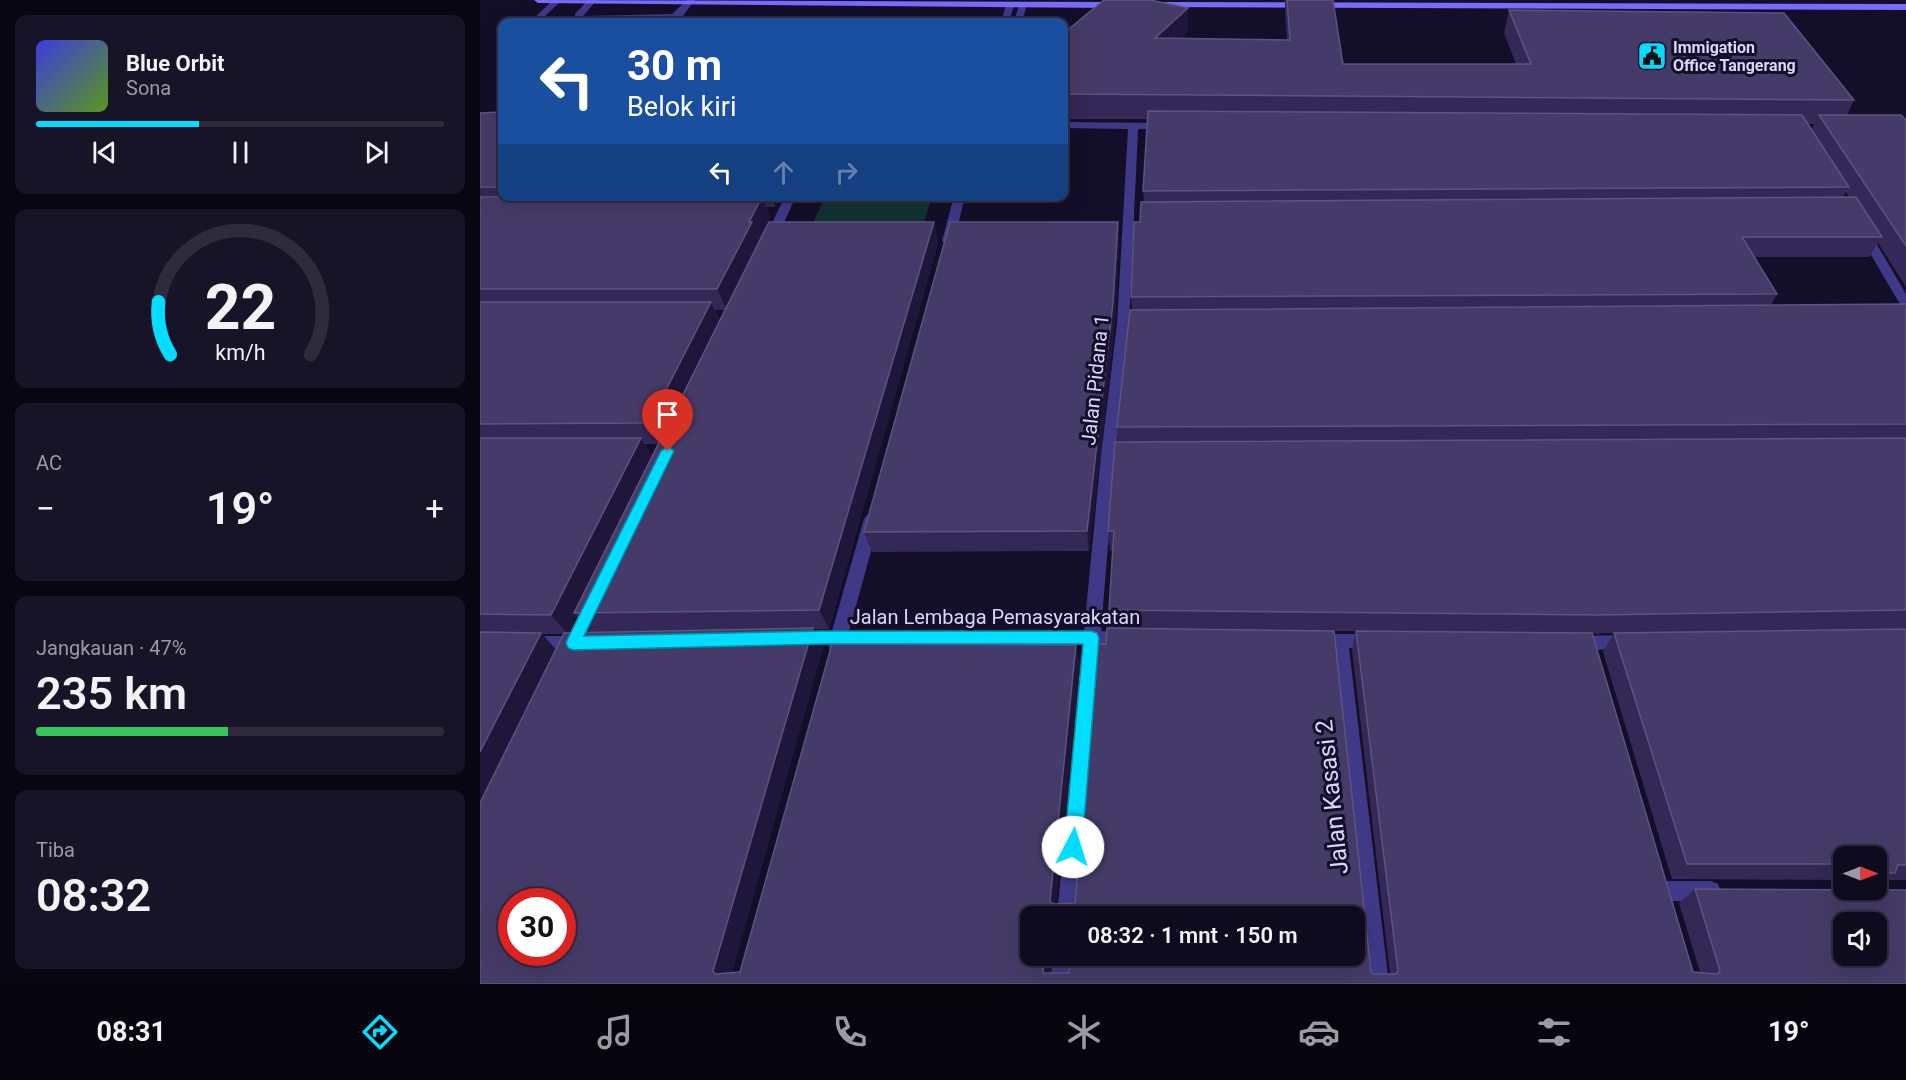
<!DOCTYPE html>
<html lang="id">
<head>
<meta charset="utf-8">
<style>
	:root { --surface:#0f0b1e; --page:#181427; --text:#f1f3f6; --muted:#9b9ba4; --line:#2f2b3c; --accent:#02dcff }
	body { margin:0; font-family:Roboto,sans-serif; background:var(--page); color:var(--text); height:100vh; display:flex; flex-direction:column; font-size:22px; white-space:nowrap }
	* { box-sizing:border-box; margin:0 }
	p { font-size:20px; color:var(--muted) }
	.icon { flex:none; width:33px; height:33px; fill:none; stroke:currentColor; stroke-width:2; stroke-linecap:round; stroke-linejoin:round }
	.map { position:relative; flex:1; overflow:hidden }
	.drawer { display:flex; flex-direction:column; gap:15px; padding:15px; background:#080610; width:480px }
	.drawer>* { flex:none }
	.banner { position:absolute; left:18px; top:18px; width:570px; height:183px; border-radius:12px; box-shadow:0 6px 24px #0002,0 0 0 2px var(--line); background:#1a4fa0; color:#fff; overflow:hidden }
	.needle { width:39px; rotate:90deg }
	.buttons { position:absolute; left:1353px; top:846px; display:grid; gap:12px }
	.buttons a { display:grid; place-items:center; width:54px; height:54px; border-radius:12px; background:var(--surface); box-shadow:0 6px 24px #0002,0 0 0 2px var(--line); font-size:30px }
	.speed { position:absolute; left:18px; top:888px; display:flex; gap:12px; font-size:30px; font-weight:700; text-align:center }
	.speed>* { display:grid; place-content:center; width:78px; height:78px; border-radius:50%; background:var(--surface); box-shadow:0 6px 24px #0002,0 0 0 2px var(--line); line-height:1 }
	.speed .limit { border:9px solid #d22; background:#fff; color:#111 }
	.pin { position:absolute; display:grid; place-items:center; width:51px; height:51px; color:#fff; margin:-62px -26px; border-radius:50% 50% 50% 0; rotate:-45deg; box-shadow:0 0 6px #0007 }
	.pin .icon { rotate:45deg }
	.me { position:absolute; width:66px; margin:-33px; rotate:5deg; stroke-linejoin:round; filter:drop-shadow(0 0 4px #0008) }
	.turn { display:flex; align-items:center; gap:21px; height:126px; padding:0 30px; font-size:27px }
	.turn .icon { width:78px; height:78px; stroke-width:2.5 }
	.turn b { display:block; font-size:42px; line-height:51px }
	.lanes { display:flex; align-items:center; height:57px; padding:0 30px; background:#0003; justify-content:center; gap:30px; direction:ltr }
	.lanes .off { opacity:.35 }
	.big { font-size:45px; font-weight:600; line-height:1.1 }
	.drawer .tile { flex:1; display:flex; flex-direction:column; justify-content:center; gap:9px; min-width:0; padding:0 21px; border-radius:12px; background:var(--page) }
	.drawer .dial { align-items:center; gap:0 }
	.dial svg { height:156px; overflow:visible; fill:none; stroke:var(--line); stroke-width:7; stroke-linecap:round; text-anchor:middle }
	.dial text { fill:var(--text); stroke:none }
	.song { display:flex; align-items:center; gap:18px }
	.cover { width:72px; height:72px; border-radius:9px; background:linear-gradient(135deg,hsl(240 70% 55%),hsl(90 70% 35%)) }
	.played { height:6px; border-radius:3px; background:linear-gradient(90deg,var(--accent) 40%,var(--line) 40%) }
	.keys { display:flex; justify-content:space-around; direction:ltr }
	.heat { display:flex; justify-content:space-between; align-items:center; font-size:33px; direction:ltr }
	.charge { height:9px; border-radius:4px; background:linear-gradient(90deg,#34c759 47%,var(--line) 0) }
	.trip { position:absolute; left:540px; top:906px; width:345px; height:60px; border-radius:12px; background:var(--surface); box-shadow:0 6px 24px #0002,0 0 0 2px var(--line); font-weight:600; line-height:60px; text-align:center }
	.dock { display:flex; height:96px; justify-content:space-around; align-items:center; background:#06040c; color:var(--muted) }
	.dock .icon { width:42px; height:42px }
	.dock .active { color:var(--accent) }
	.dock b { font-size:27px; color:var(--text) }
	main { display:flex; flex:1; min-height:0 }
	.map>svg:first-child { display:block }
	.green { fill:#123232 }
	.lines { fill:none; stroke-linecap:round; stroke-linejoin:round }
	.lane { fill:#3f3988; fill-rule:evenodd }
	.street { fill:#3f3988; fill-rule:evenodd }
	.secondary { fill:#766dff; fill-rule:evenodd }
	.wall { fill:#332856; fill-rule:evenodd }
	.shaded-wall { fill:#1f163c }
	.building { fill:#453b68; stroke:#5d5380; stroke-width:1.5; fill-rule:evenodd }
	.route { fill:#02dcff; stroke:#018fa6; stroke-width:1.5 }
	.labels { text-anchor:middle; stroke-width:6; stroke-linejoin:round; paint-order:stroke }
	.far-poi-label { font-size:16px; font-weight:bold; fill:#dcd6ff; stroke:#140f28; text-anchor:start }
	.street-label { font-size:20px; fill:#dcd6ff; stroke:#140f28 }
	.near-street-label { font-size:24px; fill:#dcd6ff; stroke:#140f28 }
</style>
</head>
<body>
<main>
<section class="drawer">
<div class="tile">
<div class="song"><i class="cover"></i><div><b>Blue Orbit</b><p>Sona</p></div></div>
<div class="played"></div>
<div class="keys"><svg class="icon" aria-label="previous" viewBox="0 0 24 24"><path d="M18 5L8 12l10 7zM5 5v14"/></svg><svg class="icon" aria-label="pause" viewBox="0 0 24 24"><path d="M8 5v14M16 5v14"/></svg><svg class="icon" aria-label="next" viewBox="0 0 24 24"><path d="M6 5l10 7-10 7zM19 5v14"/></svg></div>
</div>
<div class="tile dial"><svg viewBox="0 0 100 80">
<path d="M14 69A42 42 0 1 1 86 69"/>
<path d="M14 69A42 42 0 0 1 8 42" stroke="#02dcff"/>
<text x="50" y="56" font-size="32" font-weight="700">22</text>
<text x="50" y="72" font-size="11">km/h</text>
</svg></div>
<div class="tile"><p>AC</p>
<div class="heat"><a>−</a><b class="big">19°</b><a>+</a></div>
</div>
<div class="tile"><p>Jangkauan · 47%</p><b class="big">235 km</b><div class="charge"></div></div>
<div class="tile"><p>Tiba</p><b class="big">08:32</b></div>
</section>
<div class="map">
<svg width="1426" height="984" viewBox="0 0 1426 984">
	<rect width="100%" height="100%" fill="#140f28"/>
	<!-- green -->
	<path class="green" d="M345,197H452L444,223L331,227Z"/>
	<g class="lines">
		<!-- lane -->
		<g class="lane">
			<path d="M73,0H82L59,22H50Z"/>
			<path d="M108,0H117L103,16L192,14L207,0H215L202,17L193,20L95,21V14Z"/>
		</g>
		<!-- street -->
		<g class="street">
			<path d="M530,2L534,5L529,22H521L526,5Z"/>
			<path d="M543,2L547,5L542,22H534L539,5Z"/>
			<path d="M584,122L685,123L690,126L685,129H658L649,324L636,450H655L662,455L655,460H635L621,631L651,633L653,638L651,643L620,645L597,916H577L603,645H365L362,651L356,653L350,651L348,645L312,643L310,638L312,633L352,631L384,519L387,515H397L400,519L369,631H604L621,455L637,324L648,129L584,128Z"/>
			<path d="M305,196H316L296,240L290,244L286,242L284,240Z"/>
			<path d="M474,196H485L474,241L468,245L462,241Z"/>
			<path d="M1384,230L1390,233L1426,294V308L1420,304L1378,233Z"/>
			<path d="M112,600L118,602L120,607L105,638L107,643L105,648L99,650L96,655L90,657L84,655L82,650L45,648L43,643L45,638L51,636H89L106,602Z"/>
			<path d="M834,634H894L900,636L902,641L900,646L869,648L909,984H887L852,648L828,646L826,641L828,636Z"/>
			<path d="M1149,635L1155,637L1157,642L1155,647L1149,649L1095,650L1089,648L1087,643L1089,638L1095,636Z"/>
			<path d="M1182,881H1231L1238,884L1241,891L1238,898L1231,901H1182L1175,898L1172,891L1175,884Z"/>
			<path d="M573,956H594L592,984H570Z"/>
		</g>
		<!-- secondary -->
		<g class="secondary">
			<path d="M54,0L637,2L641,5L637,8L58,3Z"/>
			<path d="M676,2L1426,4V10L673,7L672,5Z"/>
		</g>
	</g>
	<!-- wall -->
	<g class="wall">
		<path d="M805,0H807L863,64H1036L1024,33L1029,10L1374,100L1367,115L1426,120V287L1398,243L1389,257H1275L1297,294L1291,305L1426,304V880H1405L1396,886V856H1364V880L1192,879L1123,652L1134,633L1112,634L1213,972H1220L1199,903L1215,889L1426,984H0V113L22,112V196H300L295,207H286L290,217L279,240V241L454,222L458,243L349,629H334L343,647L252,972H260L596,645L599,663L576,904L595,903L626,644L631,628L629,610L633,551H630L628,531L638,442L637,427L652,310L651,297L660,222L664,202L663,191L668,119H584V33L708,8V31L700,39L807,40L805,13ZM1329,124H1334L1332,129ZM1366,192L1369,197H1363ZM235,310H245L240,321ZM165,444H178L172,456ZM96,616L110,633H88ZM821,631H876L872,650L910,974H893L891,972ZM62,634H84L76,649ZM550,916L874,956L589,973H570L571,956Z"/>
		<path d="M639,242L635,324L609,551L392,552L384,532Z"/>
	</g>
	<!-- shaded-wall -->
	<g class="shaded-wall">
		<path d="M708,8V31L676,62L675,38Z"/>
		<path d="M291,196H300L295,207Z"/>
		<path d="M282,197L290,217L279,240L280,243L247,310L237,289Z"/>
		<path d="M454,222L458,243L349,629L339,610Z"/>
		<path d="M638,222L639,242L635,324L609,551L607,531Z"/>
		<path d="M231,302L240,322L181,444L169,423Z"/>
		<path d="M161,438L173,458L94,613L96,616L88,634L71,615Z"/>
		<path d="M333,628L343,647L249,983L235,974L233,971Z"/>
		<path d="M61,633L78,652L0,811V752Z"/>
		<path d="M596,645L599,663L575,916L570,901Z"/>
		<path d="M565,956H571L568,984L563,973Z"/>
	</g>
	<!-- building -->
	<g class="building">
		<path d="M624,0H670L708,8L675,38L810,40L807,0H853L863,64H1051L1029,10L1304,13L1374,100L584,94V33Z"/>
		<path d="M668,111L1322,115L1369,187L663,191Z"/>
		<path d="M22,112V187H0V113Z"/>
		<path d="M1339,115H1421L1426,120V246Z"/>
		<path d="M0,197H282L269,222H272L237,289H0Z"/>
		<path d="M1376,197L1402,237H1262L1297,294L651,297L654,222H660L661,202Z"/>
		<path d="M289,222H454L339,610L94,613Z"/>
		<path d="M470,222H638L633,303L607,531L384,532Z"/>
		<path d="M0,302H231L169,423L0,424Z"/>
		<path d="M1426,304V424L637,427L650,310Z"/>
		<path d="M0,438H161L71,615L0,614Z"/>
		<path d="M1426,438V610L1119,615L629,610L634,531H628L635,442Z"/>
		<path d="M333,628L233,971L235,974L260,972L352,644L596,645L570,901L573,904L595,903L618,644H626L627,628L854,631L891,972L893,974H916L918,971L876,631L1112,633L1213,972L1238,974L1240,971L1215,889L1426,890V984H0V803L84,633ZM32,902H82V952H32ZM550,916H874V956H591L589,973H563L565,956H550ZM1364,922H1396V956H1364Z"/>
		<path d="M1426,629V865H1418L1415,873H1396V856H1364V864H1207L1134,633Z"/>
		<path d="M0,632L61,633L0,752Z"/>
	</g>
	<!-- route -->
	<path class="route" d="M188,446L194,451L104,636L344,631H611L617,633L619,638L602,847L599,853L593,856L587,853L584,847L603,644H344L93,650L88,648L86,643L88,638L181,451Z"/>
	<!-- icons -->
	<defs>
		<g id="civic-square" transform="scale(1.5)"><rect x="-9" y="-9" width="18" height="18" rx="4" fill="#02dcff" stroke="#140f28"/><path d="M-.6-6.5H3V-4.5H.6V-3L4-1V1h2V6H-6V1h2V-1L-.6-3ZM-1.2 2.5V6h2.4V2.5Z" fill="#111"/></g>
	</defs>
	<g fill-rule="evenodd">
		<use href="#civic-square" x="1172" y="56"/>
	</g>
	<g class="labels">
		<!-- far-poi labels -->
		<g class="far-poi-label">
			<text x="1193" y="53">Immigation<tspan x="1193" dy="18">Office Tangerang</tspan></text>
		</g>
		<!-- street labels -->
		<g class="street-label">
			<text transform="translate(615 380) rotate(-84)" y="7">Jalan Pidana 1</text>
			<text x="515" y="624">Jalan Lembaga Pemasyarakatan</text>
		</g>
		<!-- near-street labels -->
		<g class="near-street-label">
			<text transform="translate(852 797) rotate(-96)" y="8">Jalan Kasasi 2</text>
		</g>
	</g>
</svg>
<div class="buttons">
<a><svg class="needle" viewBox="-14 -14 28 28"><path d="M0-13l5 13h-10z" fill="#e53935"/><path d="M0 13l5-13h-10z" fill="#9b9ba4"/></svg></a>
<a><svg class="icon" aria-label="sound" viewBox="0 0 24 24"><path d="M4 9h4l5-4v14l-5-4H4zM17 9q2 3 0 6"/></svg></a>
</div>
<div class="speed"><div class="limit">30</div></div>
<div class="pin" style="left:188px;top:451px;background:#d93025"><svg class="icon" aria-label="arrive" viewBox="0 0 24 24"><path d="M6 21V4h12l-3 4 3 4H6"/></svg></div>
<svg class="me" style="left:593px;top:847px" viewBox="-20 -20 40 40"><circle r="19" fill="#fff"/><path d="M0-13L10 11 0 6-10 11z" fill="#02dcff"/></svg>
<div class="trip">08:32 · 1 mnt · 150 m</div>
<div class="banner">
<div class="turn"><svg class="icon" aria-label="left" viewBox="0 0 24 24"><path d="M17 20v-9H6M10 6l-5 5 5 5"/></svg><div><b>30 m</b>Belok kiri</div></div>
<div class="lanes"><svg class="icon" aria-label="left" viewBox="0 0 24 24"><path d="M17 20v-9H6M10 6l-5 5 5 5"/></svg><svg class="icon off" aria-label="ahead" viewBox="0 0 24 24"><path d="M12 20V5M6 11l6-6 6 6"/></svg><svg class="icon off" aria-label="right" viewBox="0 0 24 24"><path d="M7 20v-9h11M14 6l5 5-5 5"/></svg></div>
</div>
</div>
</main>
<nav class="dock">
<b>08:31</b>
<svg class="icon active" aria-label="directions" viewBox="0 0 24 24"><path d="M12 3l9 9-9 9-9-9zM9 14v-3h6M13 9l2 2-2 2"/></svg>
<svg class="icon" aria-label="music" viewBox="0 0 24 24"><path d="M9 18V5l10-2v13"/><circle cx="6" cy="18" r="3"/><circle cx="16" cy="16" r="3"/></svg>
<svg class="icon" aria-label="phone" viewBox="0 0 24 24"><path d="M5 4h4l2 5-3 2q2 4 5 5l2-3 5 2v4C11 20 4 13 5 4z"/></svg>
<svg class="icon" aria-label="climate" viewBox="0 0 24 24"><path d="M12 3v18M4 7l16 10M4 17L20 7"/></svg>
<svg class="icon" aria-label="car" viewBox="0 0 24 24"><path d="M5 17H2v-5l4-1 3-4h7l3 4 3 1v5h-3M9 17h6M6 11h13"/><circle cx="7" cy="17" r="2"/><circle cx="17" cy="17" r="2"/></svg>
<svg class="icon" aria-label="filters" viewBox="0 0 24 24"><path d="M4 7h16M4 17h16"/><circle cx="9" cy="7" r="2"/><circle cx="15" cy="17" r="2"/></svg>
<b>19°</b>
</nav>
</body>
</html>
